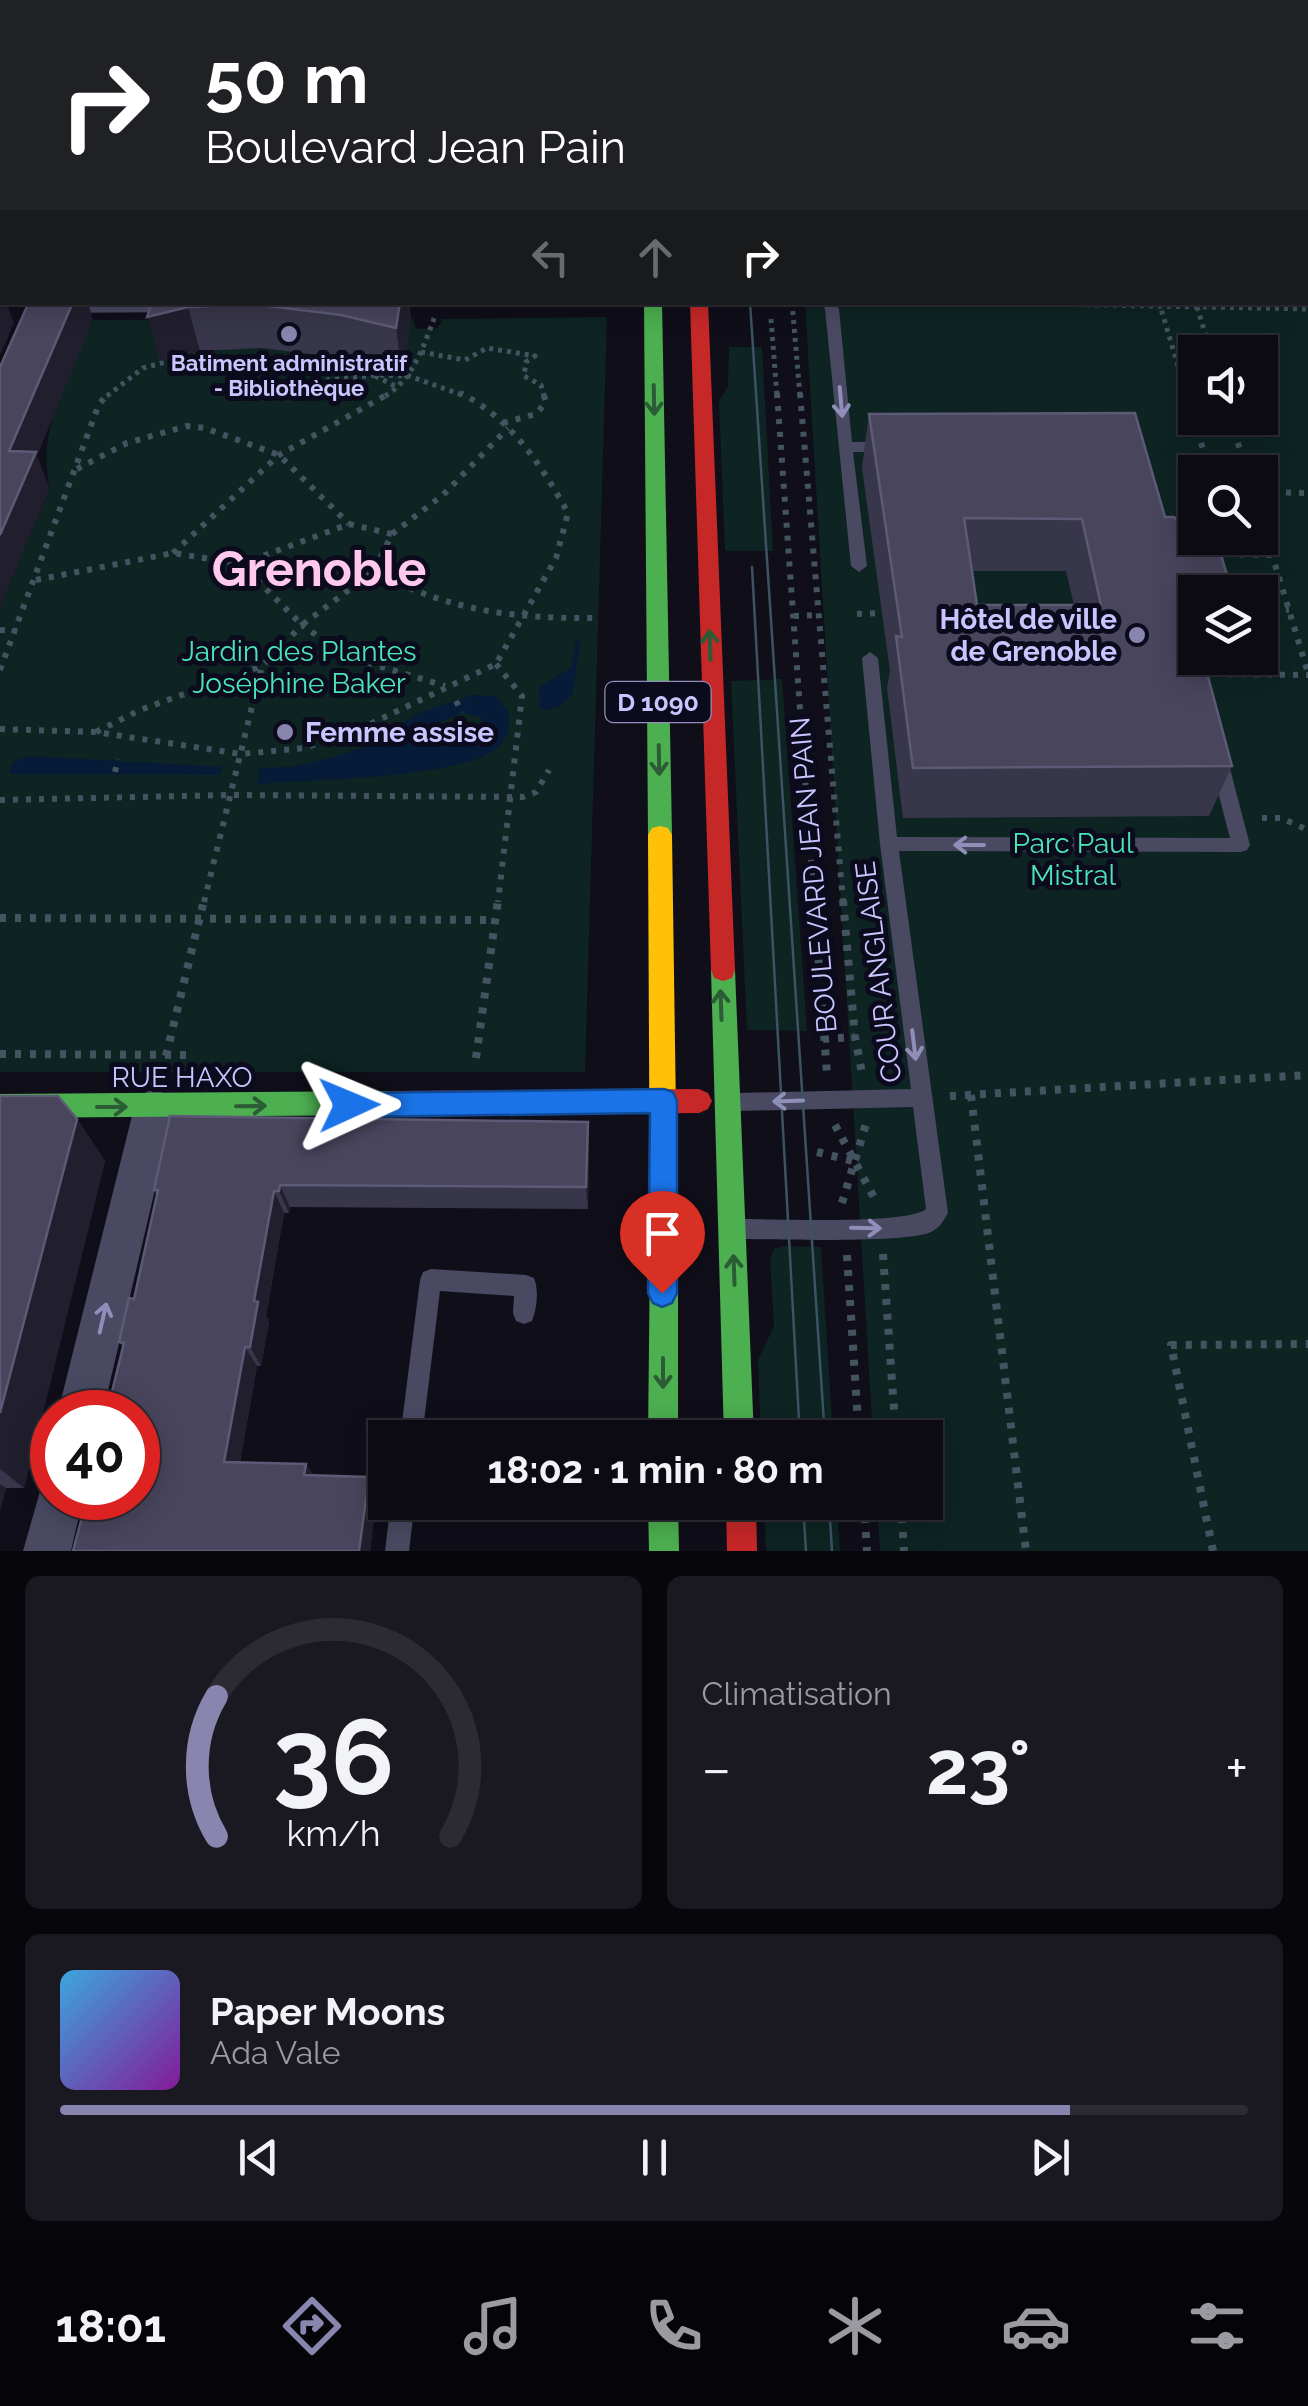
<!DOCTYPE html>
<html lang="fr">
<head>
<meta charset="utf-8">
<style>
	:root { --surface:#0c0a13; --page:#1a1821; --text:#f1f3f6; --muted:#9a9aa0; --line:#2c2b33; --accent:#8886ae }
	body { margin:0; font-family:Raleway,sans-serif; background:var(--page); color:var(--text); height:100vh; display:flex; flex-direction:column; font-size:38px; white-space:nowrap }
	* { box-sizing:border-box; margin:0 }
	p { font-size:32px; color:var(--muted) }
	.icon { flex:none; width:55px; height:55px; fill:none; stroke:currentColor; stroke-width:2; stroke-linecap:round; stroke-linejoin:round }
	.map { position:relative; height:1551px; overflow:hidden }
	.sheet { display:flex; flex-direction:column; gap:25px; padding:25px; background:#07060a; flex:1 }
	.sheet>* { flex:none }
	.top-card { position:absolute; left:0px; top:0px; width:1310px; height:305px; box-shadow:0 5px 25px #0003,0 0 0 2px var(--line); background:#202124; color:#fff; overflow:hidden }
	.fabs { position:absolute; left:1178px; top:335px; display:grid; gap:20px }
	.fabs a { display:grid; place-items:center; width:100px; height:100px; border-radius:0px; background:var(--surface); box-shadow:0 5px 25px #0003,0 0 0 2px var(--line); font-size:50px }
	.speed { position:absolute; left:30px; top:1390px; display:flex; gap:20px; font-size:50px; font-weight:700; text-align:center }
	.speed>* { display:grid; place-content:center; width:130px; height:130px; border-radius:50%; background:var(--surface); box-shadow:0 5px 25px #0003,0 0 0 2px var(--line); line-height:1 }
	.speed .limit { border:15px solid #d22; background:#fff; color:#111 }
	.pin { position:absolute; display:grid; place-items:center; width:85px; height:85px; color:#fff; margin:-102px -42px; border-radius:50% 50% 50% 0; rotate:-45deg; box-shadow:0 0 10px #0007 }
	.pin .icon { rotate:45deg }
	.me { position:absolute; width:110px; margin:-55px; rotate:89deg; stroke-linejoin:round; filter:drop-shadow(0 0 8px #0008) }
	.turn { display:flex; align-items:center; gap:35px; height:210px; padding:0 40px; font-size:45px }
	.turn .icon { width:130px; height:130px; stroke-width:2.5 }
	.turn b { display:block; font-size:70px; line-height:85px }
	.lanes { display:flex; align-items:center; height:95px; padding:0 40px; background:#0003; justify-content:center; gap:50px; direction:ltr }
	.lanes .off { opacity:.35 }
	.big { font-size:75px; font-weight:700; line-height:1.1 }
	.sheet .widget { flex:1; display:flex; flex-direction:column; justify-content:center; gap:15px; min-width:0; padding:0 35px; border-radius:15px; background:var(--page) }
	.sheet .dial { align-items:center; gap:0 }
	.dial svg { height:260px; overflow:visible; fill:none; stroke:var(--line); stroke-width:7; stroke-linecap:round; text-anchor:middle }
	.dial text { fill:var(--text); stroke:none }
	.song { display:flex; align-items:center; gap:30px }
	.cover { width:120px; height:120px; border-radius:15px; background:linear-gradient(135deg,hsl(200 70% 55%),hsl(290 70% 35%)) }
	.played { height:10px; border-radius:5px; background:linear-gradient(90deg,var(--accent) 85%,var(--line) 85%) }
	.keys { display:flex; justify-content:space-around; direction:ltr }
	.heat { display:flex; justify-content:space-between; align-items:center; font-size:55px; direction:ltr }
	.sheet .tiles { flex:1; display:grid; gap:25px; grid-template-columns:1fr 1fr }
	.widget:last-child { grid-column:span 2 }
	.trip { position:absolute; left:368px; top:1420px; width:575px; height:100px; border-radius:0px; background:var(--surface); box-shadow:0 5px 25px #0003,0 0 0 2px var(--line); font-weight:700; line-height:100px; text-align:center }
	.menu { display:flex; height:160px; justify-content:space-around; align-items:center; background:#050408; color:var(--muted) }
	.menu .icon { width:70px; height:70px }
	.menu .current { color:var(--accent) }
	.menu b { font-size:45px; color:var(--text) }
	.map>svg:first-child { display:block }
	.green { fill:#0d2423; fill-rule:evenodd }
	.water { fill:#061b37; fill-rule:evenodd }
	.lines { fill:none; stroke-linecap:round; stroke-linejoin:round }
	.path-far2 { stroke:#435460; stroke-width:5; stroke-dasharray:4 5; stroke-linecap:butt }
	.path-far1 { stroke:#435460; stroke-width:6; stroke-dasharray:5 8; stroke-linecap:butt }
	.path { stroke:#435460; stroke-width:8; stroke-dasharray:6 9; stroke-linecap:butt }
	.lane { fill:#494962; fill-rule:evenodd }
	.street { fill:#494962; fill-rule:evenodd }
	.fast { fill:#4caf50; fill-rule:evenodd }
	.slow { fill:#ffc107; fill-rule:evenodd }
	.jam { fill:#c62828; fill-rule:evenodd }
	.tram { stroke:#3b5363; stroke-width:2.5 }
	.wall { fill:#38364a; fill-rule:evenodd }
	.shaded-wall { fill:#211f2e }
	.building { fill:#48455d; stroke:#5c5a76; stroke-width:2.5; fill-rule:evenodd }
	.oneway { stroke:#2c5c36 }
	.oneway2 { stroke:#8f8eb8 }
	.route { fill:#1a73e8; stroke:#114b97; stroke-width:2.5 }
	.poi-dot { fill:#8886ae; stroke:#0c0a1d; stroke-width:4 }
	.labels { text-anchor:middle; stroke-width:10; stroke-linejoin:round; paint-order:stroke }
	.far-poi-label { font-size:22px; font-weight:bold; fill:#c9c6ff; stroke:#0c0a1d }
	.shield { fill:#0c0a1d; stroke:#908ebb; stroke-width:2.5 }
	.shield-label { font-size:25px; font-weight:bold; fill:#c9c6ff }
	.poi-label { font-size:28px; font-weight:bold; fill:#c9c6ff; stroke:#0c0a1d; text-anchor:end }
	.park-label { font-size:28px; fill:#4be6b6; stroke:#0c0a1d }
	.street-label { font-size:28px; fill:#c9c6ff; stroke:#0c0a1d }
	.town-label { font-size:48px; font-weight:bold; fill:#ffc8ee; stroke:#0c0a1d }
</style>
</head>
<body>
<div class="map">
<svg width="1308" height="1551" viewBox="0 0 1308 1551">
	<rect width="100%" height="100%" fill="#100e19"/>
	<!-- green -->
	<g class="green">
		<path d="M750,0H1308V1551H880L877,1503L925,1502V1438L873,1437L805,303L1308,302V2ZM1195,352H1260V418H1195ZM1195,472H1260V538H1195ZM1195,592H1260V658H1195Z"/>
		<path d="M607,317L585,1072H0V608L50,488C35,429 71,373 93,320L413,319L416,329L438,328L442,319Z"/>
		<path d="M729,347H762L773,551H725L719,401L728,386Z"/>
		<path d="M782,679L807,1031L747,1030L731,681Z"/>
		<path d="M783,1246L821,1247L833,1437H761L758,1360L774,1326L770,1259L774,1249Z"/>
		<path d="M764,1503H837L840,1551H766Z"/>
	</g>
	<!-- water -->
	<g class="water">
		<path d="M580,640L573,694L557,708L540,710L539,687L571,668L576,641Z"/>
		<path d="M473,695L496,696L509,712C509,725 509,737 498,747C468,778 305,780 257,784L259,768L292,767L338,756L367,746L419,713ZM462,713L481,717L484,732L466,745H440L431,734L441,722Z"/>
		<path d="M28,756L222,767L220,775L9,774L13,762Z"/>
	</g>
	<g class="lines">
		<!-- path-far2 -->
		<g class="path-far2">
			<path d="M0,32L2,27"/>
			<path d="M792,302L800,396"/>
			<path d="M942,302L1308,309"/>
			<path d="M1159,302L1187,396"/>
			<path d="M1197,307L1211,352"/>
			<path d="M771,319L777,396"/>
			<path d="M421,352L465,360L487,348L535,356L526,362L524,376L541,385L544,396"/>
			<path d="M375,376L399,388"/>
			<path d="M107,396L143,368L169,361L198,365L263,387L377,375L409,376L465,396"/>
			<path d="M385,396C413,380 424,345 435,316"/>
		</g>
		<!-- path-far1 -->
		<g class="path-far1">
			<path d="M777,393L814,902"/>
			<path d="M800,393L843,902"/>
			<path d="M1186,393L1210,472"/>
			<path d="M1230,418L1247,472"/>
			<path d="M503,423L536,414L546,402L543,393"/>
			<path d="M77,469L127,443L187,426L205,428L279,455L349,524"/>
			<path d="M1260,492L1308,493"/>
			<path d="M1260,515L1308,673"/>
			<path d="M349,524L392,534L374,571L302,625L241,564Z"/>
			<path d="M392,534L443,495L508,428"/>
			<path d="M1229,538L1234,554"/>
			<path d="M173,553L279,455L390,393"/>
			<path d="M1214,554L1272,555"/>
			<path d="M374,571C447,611 516,619 598,618"/>
			<path d="M36,580L173,553L241,564"/>
			<path d="M1260,611L1289,610"/>
			<path d="M857,614L884,613"/>
			<path d="M794,616L820,615"/>
			<path d="M0,630L17,631"/>
			<path d="M496,664L522,696L498,902"/>
			<path d="M0,670L99,404L109,393"/>
			<path d="M1215,674L1308,675"/>
			<path d="M456,701L462,713"/>
			<path d="M0,729L95,732L241,754L305,748L370,724L496,664L556,558L568,513C542,466 510,417 460,393"/>
			<path d="M96,732L140,710L262,666"/>
			<path d="M115,772L118,759"/>
			<path d="M0,800L229,795L523,797L536,792L549,770"/>
			<path d="M1262,818H1281L1308,830"/>
			<path d="M204,902L262,666L302,625L346,656L445,686"/>
		</g>
		<!-- path -->
		<g class="path">
			<path d="M814,900L827,1074"/>
			<path d="M843,900L855,1037L862,1073"/>
			<path d="M0,918L495,920"/>
			<path d="M823,1039L855,1037"/>
			<path d="M0,1054L194,1055"/>
			<path d="M166,1056L204,900"/>
			<path d="M476,1058L498,900"/>
			<path d="M971,1095L1026,1551"/>
			<path d="M950,1096L1308,1075"/>
			<path d="M835,1125L877,1203"/>
			<path d="M817,1152L853,1161"/>
			<path d="M842,1203L866,1124"/>
			<path d="M883,1254L896,1438"/>
			<path d="M847,1255L859,1438"/>
			<path d="M864,1502L867,1551"/>
			<path d="M901,1502L904,1551"/>
			<path d="M1213,1551L1171,1345L1308,1344"/>
		</g>
		<!-- lane -->
		<g class="lane">
			<path d="M769,302L762,306L700,307L693,303Z"/>
			<path d="M820,302H834L839,309L852,442H886L893,447L886,452H853L867,566L859,572L851,566L825,309Z"/>
			<path d="M870,652L878,658L897,837L1230,838L1210,761L1213,756H1225L1228,761L1250,845L1247,850L1241,852L899,851L948,1213C944,1220 940,1227 933,1231C913,1244 773,1239 741,1239L734,1236L730,1229L734,1222L741,1219C773,1219 907,1225 926,1209L913,1107L736,1111L729,1109L726,1102L729,1095L736,1093L911,1089L880,844L862,658Z"/>
			<path d="M431,1269L526,1275L534,1278C539,1291 537,1308 532,1321L524,1324L516,1321L513,1313L514,1296L440,1291L422,1438H400L420,1280L423,1272Z"/>
			<path d="M391,1502H415L409,1551H385Z"/>
		</g>
		<!-- street -->
		<g class="street">
			<rect x="0" y="68" width="2" height="14"/>
			<path d="M2,173V190L0,191V174Z"/>
			<path d="M2,199V216L0,217V200Z"/>
			<path d="M214,303L210,309L200,312L42,313L32,310L28,304Z"/>
			<path d="M154,1089L168,1095L174,1108L103,1412H58L134,1108L140,1095Z"/>
			<path d="M52,1478V1498H83L71,1551H23L43,1481Z"/>
		</g>
		<!-- fast -->
		<g class="fast">
			<rect x="642" y="0" width="14" height="2"/>
			<path d="M644,302H662L672,835L668,842H652L648,835Z"/>
			<path d="M723,959L732,962L735,970L754,1438H724L711,970L714,962Z"/>
			<path d="M390,1091L399,1095L403,1103L399,1111L390,1115L0,1118V1094Z"/>
			<path d="M664,1239L674,1243L678,1252V1438H648L650,1252L654,1243Z"/>
			<path d="M648,1502H678L679,1551H649Z"/>
		</g>
		<!-- slow -->
		<g class="slow">
			<rect x="683" y="0" width="14" height="2"/>
			<path d="M660,826L668,828L672,835L678,1252L674,1261L664,1265L654,1261L650,1252L648,835L652,828Z"/>
		</g>
		<!-- jam -->
		<g class="jam">
			<path d="M690,302H708L735,970L732,978L723,981L714,978L711,970Z"/>
			<path d="M699,1089L708,1093L712,1101L708,1109L699,1113L390,1115L381,1111L377,1103L381,1095L390,1091Z"/>
			<path d="M726,1502H756L757,1551H727Z"/>
		</g>
		<!-- tram -->
		<g class="tram">
			<path d="M750,302L825,1438"/>
			<path d="M752,567L800,1438"/>
			<path d="M803,1502L806,1551"/>
			<path d="M829,1502L832,1551"/>
		</g>
	</g>
	<!-- wall -->
	<g class="wall">
		<path d="M828,0H1308V6V2H830Z"/>
		<path d="M152,302H409L411,320L402,372L349,359L262,348L200,351L160,361Z"/>
		<path d="M869,414L1165,517L1195,592V658H1215H1203L1232,766L1209,816L903,818L887,688L890,671L862,468ZM972,571H1066L1074,605H977Z"/>
		<path d="M0,1096L77,1119L105,1161L24,1488H6L0,1510Z"/>
		<path d="M588,1122L589,1145L588,1209L290,1207L289,1213H284L266,1316L269,1322L261,1366H257L240,1462L313,1475L369,1477L377,1493L370,1551H73L123,1347L119,1342L134,1299L157,1196L154,1190Z"/>
	</g>
	<!-- shaded-wall -->
	<g class="shaded-wall">
		<path d="M293,0H346L344,2H290Z"/>
		<path d="M1255,0H1308V6V2H1254Z"/>
		<path d="M0,286L2,293V302H6L14,323L0,355Z"/>
		<path d="M73,302H88L93,320L37,456L50,488L0,608V535L9,451Z"/>
		<path d="M409,302L411,320L402,372L396,328L400,303Z"/>
		<path d="M188,307L200,351L160,361L147,317Z"/>
		<path d="M77,1119L105,1161L24,1488L0,1469V1413Z"/>
		<path d="M588,1122L589,1145L588,1209L586,1187Z"/>
		<path d="M280,1185L290,1207L289,1213L279,1191Z"/>
		<path d="M274,1191L284,1213L266,1316L269,1322L261,1366L250,1347L254,1301Z"/>
		<path d="M245,1347L257,1366L237,1478L224,1462Z"/>
		<path d="M306,1464L317,1480L304,1475Z"/>
		<path d="M369,1477L377,1493L370,1551H359Z"/>
		<path d="M0,1484L6,1488L0,1510Z"/>
	</g>
	<!-- building -->
	<g class="building">
		<path d="M202,0H293L290,2H200Z"/>
		<path d="M372,0H548V2H371Z"/>
		<path d="M29,302H73L9,451L36,452L0,535V367Z"/>
		<path d="M152,302H400L396,328L341,315L252,304L188,307L147,317Z"/>
		<path d="M1135,413L1165,517H1174L1180,524H1192L1195,520V538H1216L1232,592H1195V606H1189L1195,630V658H1203L1232,766L913,768L896,636L902,637L869,414ZM964,518L1082,519L1101,605H977Z"/>
		<path d="M0,1096H58L77,1119L0,1413Z"/>
		<path d="M170,1116L588,1122L586,1187L280,1185L279,1191H274L254,1301L258,1302L250,1347H245L224,1462L306,1464L304,1475L369,1477L359,1551H73L87,1498H138V1412H107L124,1343L119,1342L129,1298L134,1299L158,1190H154Z"/>
	</g>
	<!-- one-way arrows -->
	<defs><path id="oneway-shaft" d="M-6 0H5M1.5-3L5.5 0L1.5 3" fill="none" stroke-width="1.6" stroke-linecap="round" stroke-linejoin="round" transform="scale(2.5)"/></defs>
	<g class="oneway">
		<use href="#oneway-shaft" transform="translate(654 400) rotate(89)"/>
		<use href="#oneway-shaft" transform="translate(710 645) rotate(-92)"/>
		<use href="#oneway-shaft" transform="translate(659 760) rotate(89)"/>
		<use href="#oneway-shaft" transform="translate(721 1005) rotate(-92)"/>
		<use href="#oneway-shaft" transform="translate(251 1106) rotate(-1)"/>
		<use href="#oneway-shaft" transform="translate(112 1107)"/>
		<use href="#oneway-shaft" transform="translate(734 1270) rotate(-92)"/>
		<use href="#oneway-shaft" transform="translate(663 1373) rotate(90)"/>
	</g>
	<g class="oneway2">
		<use href="#oneway-shaft" transform="translate(841 402) rotate(85)"/>
		<use href="#oneway-shaft" transform="translate(969 845) rotate(-180)"/>
		<use href="#oneway-shaft" transform="translate(914 1045) rotate(83)"/>
		<use href="#oneway-shaft" transform="translate(788 1101) rotate(178)"/>
		<use href="#oneway-shaft" transform="translate(866 1228) rotate(1)"/>
		<use href="#oneway-shaft" transform="translate(103 1318) rotate(-77)"/>
	</g>
	<!-- route -->
	<path class="route" d="M664,1089L673,1092L677,1101V1293L672,1303L662,1307L653,1303L648,1293L650,1113L349,1117L340,1113L336,1105L340,1096L349,1093Z"/>
	<!-- markers -->
	<g class="poi-dot">
		<circle cx="289" cy="334" r="10"/>
		<circle cx="1137" cy="635" r="10"/>
		<circle cx="285" cy="732" r="10"/>
	</g>
	<g class="labels">
		<!-- far-poi labels -->
		<g class="far-poi-label">
			<text x="289" y="371">Batiment administratif<tspan x="289" dy="25">- Bibliothèque</tspan></text>
		</g>
		<!-- shield labels -->
		<rect class="shield" x="605.5" y="682" width="105" height="40" rx="8"/>
		<g class="shield-label">
			<text x="658" y="711">D 1090</text>
		</g>
		<!-- poi labels -->
		<g class="poi-label">
			<text x="1117" y="629">Hôtel de ville<tspan x="1117" dy="32">de Grenoble</tspan></text>
			<text x="305" y="742" text-anchor="start">Femme assise</text>
		</g>
		<!-- park labels -->
		<g class="park-label">
			<text x="299" y="661">Jardin des Plantes<tspan x="299" dy="32">Joséphine Baker</tspan></text>
			<text x="1073" y="853">Parc Paul<tspan x="1073" dy="32">Mistral</tspan></text>
		</g>
		<!-- street labels -->
		<g class="street-label">
			<text transform="translate(813 875) rotate(-95)" y="10">BOULEVARD JEAN PAIN</text>
			<text transform="translate(878 972) rotate(-97)" y="10">COUR ANGLAISE</text>
			<text x="182" y="1087">RUE HAXO</text>
		</g>
		<!-- town labels -->
		<g class="town-label">
			<text x="319" y="586">Grenoble</text>
		</g>
	</g>
</svg>
<div class="fabs">
<a><svg class="icon" aria-label="sound" viewBox="0 0 24 24"><path d="M4 9h4l5-4v14l-5-4H4zM17 9q2 3 0 6"/></svg></a>
<a><svg class="icon" aria-label="search" viewBox="0 0 24 24"><circle cx="10" cy="10" r="6"/><path d="M15 15l6 6"/></svg></a>
<a><svg class="icon" aria-label="layers" viewBox="0 0 24 24"><path d="M12 4l9 5-9 5-9-5zM3 14l9 5 9-5"/></svg></a>
</div>
<div class="speed"><div class="limit">40</div></div>
<div class="pin" style="left:662px;top:1293px;background:#d93025"><svg class="icon" aria-label="arrive" viewBox="0 0 24 24"><path d="M6 21V4h12l-3 4 3 4H6"/></svg></div>
<svg class="me" style="left:349px;top:1105px" viewBox="-20 -20 40 40"><path d="M0-17L14 15 0 8-14 15z" fill="#1a73e8" stroke="#fff" stroke-width="4"/></svg>
<div class="trip">18:02 · 1 min · 80 m</div>
<div class="top-card">
<div class="turn"><svg class="icon" aria-label="right" viewBox="0 0 24 24"><path d="M7 20v-9h11M14 6l5 5-5 5"/></svg><div><b>50 m</b>Boulevard Jean Pain</div></div>
<div class="lanes"><svg class="icon off" aria-label="left" viewBox="0 0 24 24"><path d="M17 20v-9H6M10 6l-5 5 5 5"/></svg><svg class="icon off" aria-label="ahead" viewBox="0 0 24 24"><path d="M12 20V5M6 11l6-6 6 6"/></svg><svg class="icon" aria-label="right" viewBox="0 0 24 24"><path d="M7 20v-9h11M14 6l5 5-5 5"/></svg></div>
</div>
</div>
<section class="sheet">
<div class="tiles">
<div class="widget dial"><svg viewBox="0 0 100 80">
<path d="M14 69A42 42 0 1 1 86 69"/>
<path d="M14 69A42 42 0 0 1 14 26" stroke="#8886ae"/>
<text x="50" y="56" font-size="32" font-weight="700">36</text>
<text x="50" y="72" font-size="11">km/h</text>
</svg></div>
<div class="widget"><p>Climatisation</p>
<div class="heat"><a>−</a><b class="big">23°</b><a>+</a></div>
</div>
<div class="widget">
<div class="song"><i class="cover"></i><div><b>Paper Moons</b><p>Ada Vale</p></div></div>
<div class="played"></div>
<div class="keys"><svg class="icon" aria-label="previous" viewBox="0 0 24 24"><path d="M18 5L8 12l10 7zM5 5v14"/></svg><svg class="icon" aria-label="pause" viewBox="0 0 24 24"><path d="M8 5v14M16 5v14"/></svg><svg class="icon" aria-label="next" viewBox="0 0 24 24"><path d="M6 5l10 7-10 7zM19 5v14"/></svg></div>
</div>
</div>
</section>
<nav class="menu">
<b>18:01</b>
<svg class="icon current" aria-label="directions" viewBox="0 0 24 24"><path d="M12 3l9 9-9 9-9-9zM9 14v-3h6M13 9l2 2-2 2"/></svg>
<svg class="icon" aria-label="music" viewBox="0 0 24 24"><path d="M9 18V5l10-2v13"/><circle cx="6" cy="18" r="3"/><circle cx="16" cy="16" r="3"/></svg>
<svg class="icon" aria-label="phone" viewBox="0 0 24 24"><path d="M5 4h4l2 5-3 2q2 4 5 5l2-3 5 2v4C11 20 4 13 5 4z"/></svg>
<svg class="icon" aria-label="climate" viewBox="0 0 24 24"><path d="M12 3v18M4 7l16 10M4 17L20 7"/></svg>
<svg class="icon" aria-label="car" viewBox="0 0 24 24"><path d="M5 17H2v-5l4-1 3-4h7l3 4 3 1v5h-3M9 17h6M6 11h13"/><circle cx="7" cy="17" r="2"/><circle cx="17" cy="17" r="2"/></svg>
<svg class="icon" aria-label="filters" viewBox="0 0 24 24"><path d="M4 7h16M4 17h16"/><circle cx="9" cy="7" r="2"/><circle cx="15" cy="17" r="2"/></svg>
</nav>
</body>
</html>
